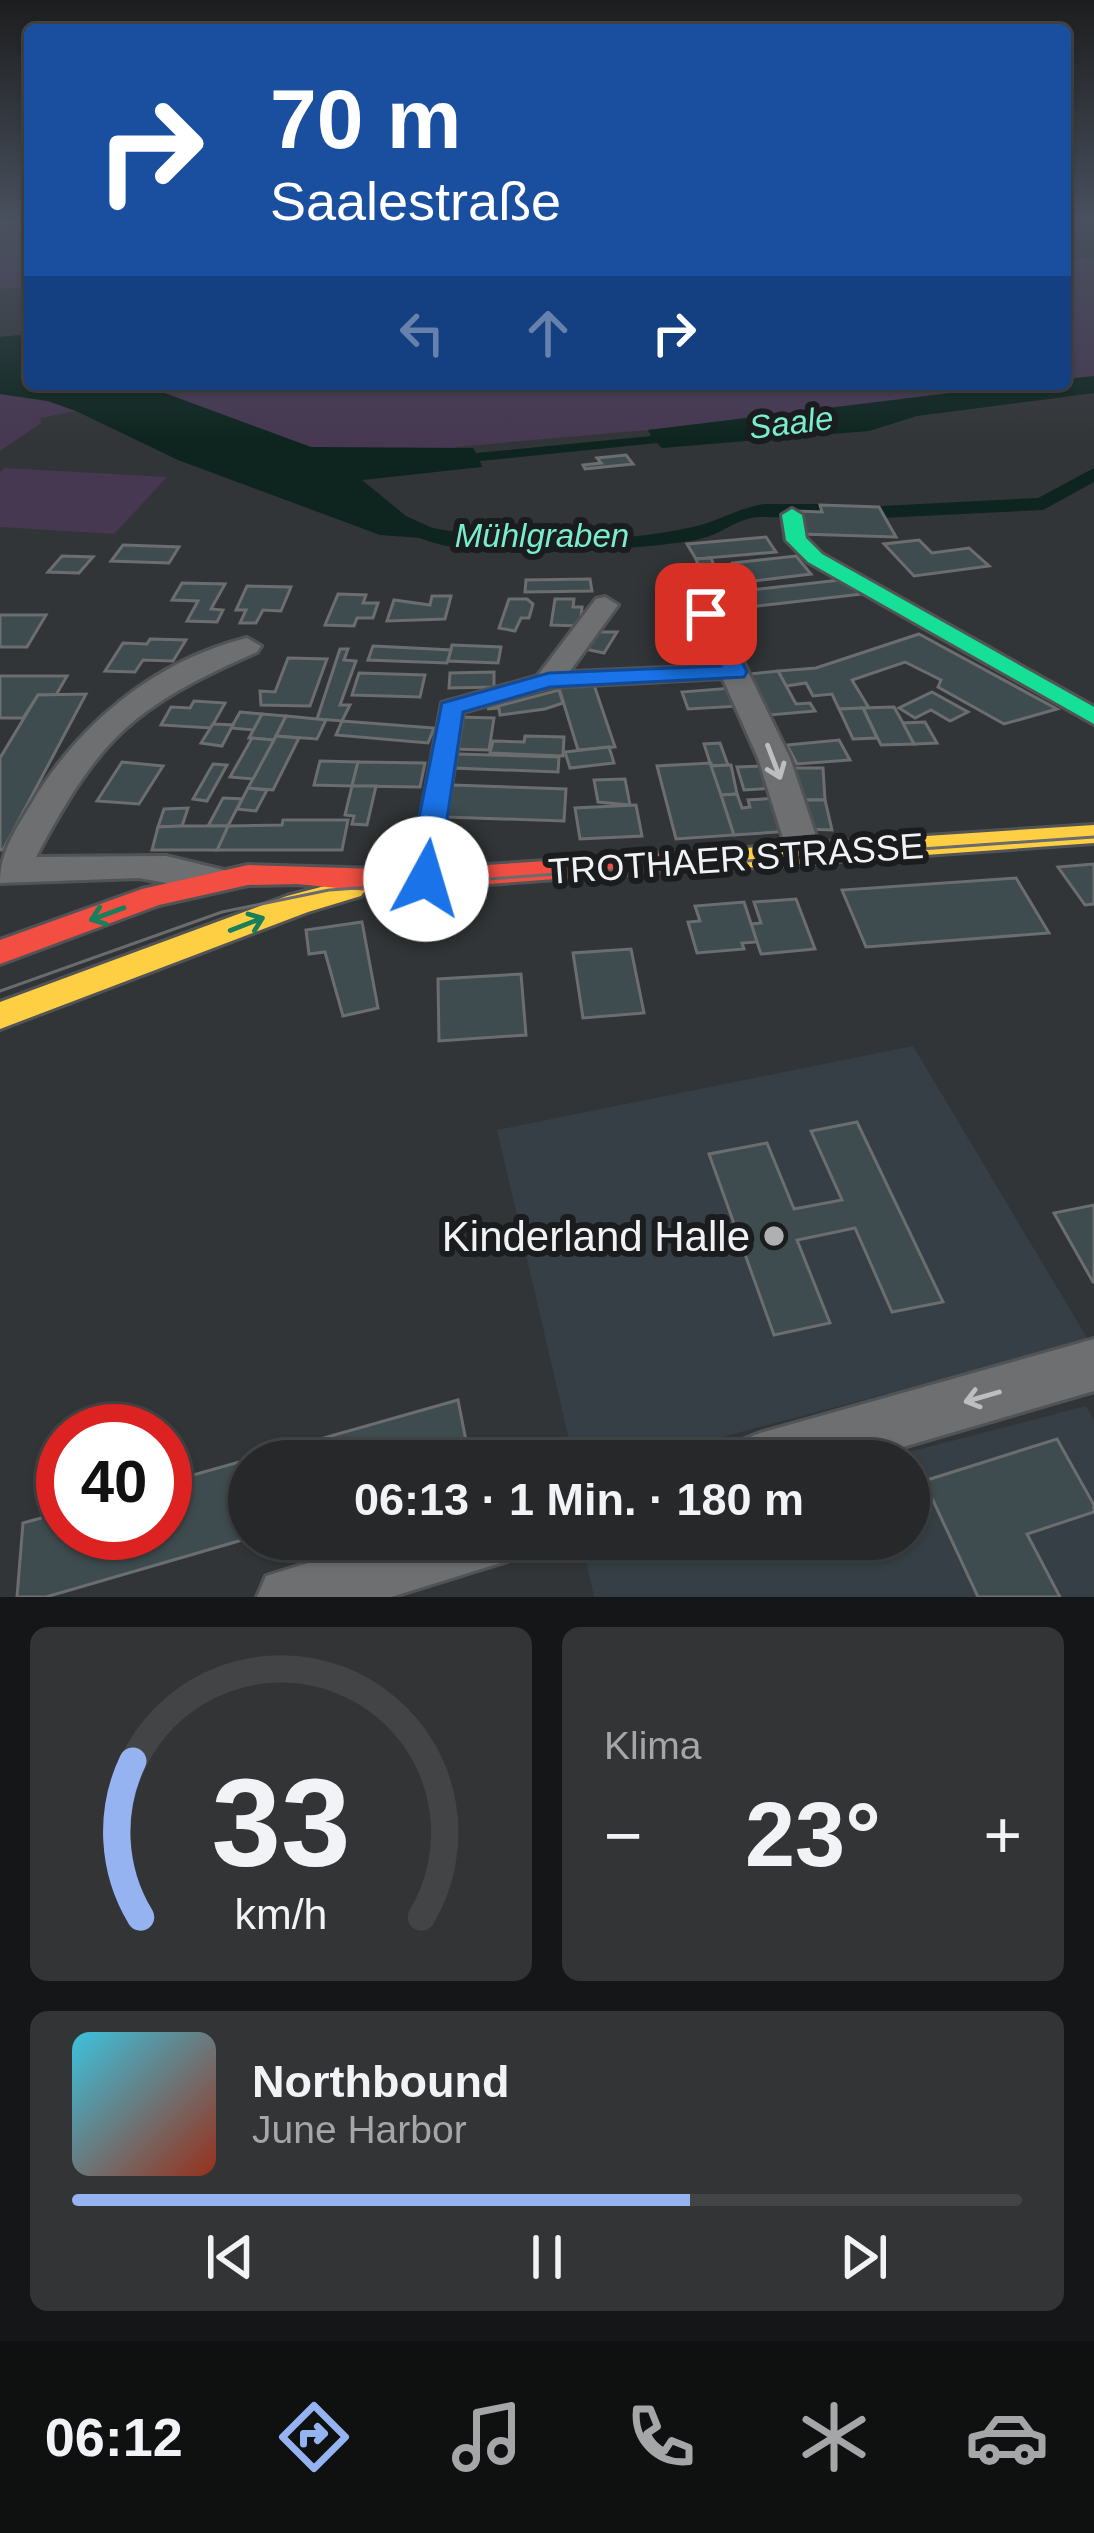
<!DOCTYPE html>
<html lang="de">
<head>
<meta charset="utf-8">
<style>
	:root { --surface:#262829; --page:#323435; --text:#f1f3f6; --muted:#a4a6a8; --line:#424446; --accent:#95b2f1 }
	body { margin:0; font-family:Arial,sans-serif; background:var(--page); color:var(--text); height:100vh; display:flex; flex-direction:column; font-size:45px; white-space:nowrap }
	* { box-sizing:border-box; margin:0 }
	p { font-size:39px; color:var(--muted) }
	.icon { flex:none; width:66px; height:66px; fill:none; stroke:currentColor; stroke-width:2; stroke-linecap:round; stroke-linejoin:round }
	.map { position:relative; height:1597px; overflow:hidden }
	.sheet { display:flex; flex-direction:column; gap:30px; padding:30px; background:#151617; flex:1 }
	.sheet>* { flex:none }
	.guide { position:absolute; left:24px; top:24px; width:1047px; height:366px; border-radius:12px; box-shadow:0 3px 9px #0004,0 0 0 3px var(--line); background:#1a4fa0; color:#fff; overflow:hidden }
	.speed { position:absolute; left:36px; top:1404px; display:flex; gap:24px; font-size:60px; font-weight:700; text-align:center }
	.speed>* { display:grid; place-content:center; width:156px; height:156px; border-radius:50%; background:var(--surface); box-shadow:0 3px 9px #0004,0 0 0 3px var(--line); line-height:1 }
	.speed .limit { border:18px solid #d22; background:#fff; color:#111 }
	.pin { position:absolute; display:grid; place-items:center; width:102px; height:102px; color:#fff; margin:-51px; border-radius:24px; box-shadow:0 6px 18px #0006 }
	.me { position:absolute; width:132px; margin:-66px; rotate:6deg; stroke-linejoin:round; filter:drop-shadow(0 0 9px #0008) }
	.turn { display:flex; align-items:center; gap:42px; height:252px; padding:0 48px; font-size:54px }
	.turn .icon { width:156px; height:156px; stroke-width:2.5 }
	.turn b { display:block; font-size:84px; line-height:102px }
	.lanes { display:flex; align-items:center; height:114px; padding:0 48px; background:#0003; justify-content:center; gap:60px; direction:ltr }
	.lanes .off { opacity:.35 }
	.big { font-size:90px; font-weight:800; line-height:1.1 }
	.sheet .tile { flex:1; display:flex; flex-direction:column; justify-content:center; gap:18px; min-width:0; padding:0 42px; border-radius:18px; background:var(--page) }
	.sheet .dial { align-items:center; gap:0 }
	.dial svg { height:312px; overflow:visible; fill:none; stroke:var(--line); stroke-width:7; stroke-linecap:round; text-anchor:middle }
	.dial text { fill:var(--text); stroke:none }
	.song { display:flex; align-items:center; gap:36px }
	.cover { width:144px; height:144px; border-radius:18px; background:linear-gradient(135deg,hsl(190 70% 55%),hsl(10 70% 35%)) }
	.played { height:12px; border-radius:6px; background:linear-gradient(90deg,var(--accent) 65%,var(--line) 65%) }
	.keys { display:flex; justify-content:space-around; direction:ltr }
	.heat { display:flex; justify-content:space-between; align-items:center; font-size:66px; direction:ltr }
	.sheet .tiles { flex:1; display:grid; gap:30px; grid-template-columns:1fr 1fr }
	.tile:last-child { grid-column:span 2 }
	.trip { position:absolute; left:228px; top:1440px; width:702px; height:120px; border-radius:60px; background:var(--surface); box-shadow:0 3px 9px #0004,0 0 0 3px var(--line); font-weight:800; line-height:120px; text-align:center }
	.dock { display:flex; height:192px; justify-content:space-around; align-items:center; background:#0f1010; color:var(--muted) }
	.dock .icon { width:84px; height:84px }
	.dock .on { color:var(--accent) }
	.dock b { font-size:54px; color:var(--text) }
	.map>svg:first-child { display:block }
	.built { fill:#353f45 }
	.green { fill:#463851 }
	.water { fill:#0d251e }
	.lines { fill:none; stroke-linecap:round; stroke-linejoin:round }
	.canal { fill:#0d251e; fill-rule:evenodd }
	.building { fill:#3e4c4f; stroke:#6b6d6e; stroke-width:3 }
	.street-casing { stroke:#515355; stroke-width:6 }
	.fast-casing { stroke:#515355; stroke-width:6 }
	.slow-casing { stroke:#515355; stroke-width:6 }
	.jam-casing { stroke:#515355; stroke-width:6 }
	.street { fill:#6e6f70; fill-rule:evenodd }
	.fast { fill:#16e098; fill-rule:evenodd }
	.slow { fill:#ffcf43; fill-rule:evenodd }
	.jam { fill:#f24e42; fill-rule:evenodd }
	.tram { stroke:#696b6c; stroke-width:3 }
	.oneway { stroke:#bcbec0 }
	.oneway2 { stroke:#187e5b }
	.route { fill:#1a73e8; stroke:#114b97; stroke-width:3 }
	.poi-dot { fill:#aeb0b2; stroke:#1a1c1e; stroke-width:4.5 }
	.labels { text-anchor:middle; stroke-width:12; stroke-linejoin:round; paint-order:stroke }
	.far-water-label { font-size:33px; font-style:italic; fill:#79eecf; stroke:#1a1c1e }
	.street-label { font-size:36px; fill:#f0f2f5; stroke:#1a1c1e }
	.near-poi-label { font-size:42px; fill:#f0f2f5; stroke:#1a1c1e; text-anchor:end }
</style>
</head>
<body>
<div class="map">
<svg width="1094" height="1597" viewBox="0 0 1094 1597">
	<rect width="100%" height="100%" fill="#323537"/>
	<!-- built -->
	<g class="built">
		<path d="M913,1046L1089,1341L630,1461H574L497,1130Z"/>
		<path d="M1086,1406L1094,1420V1597H594L581,1539H909V1461H874Z"/>
	</g>
	<!-- green -->
	<g class="green">
		<path d="M0,219H30V287L0,289Z"/>
		<path d="M1065,258L1094,259V378L1065,381Z"/>
		<path d="M160,384H1041L669,428L456,447V453L311,447L252,431L162,392L156,388Z"/>
		<path d="M0,394L48,401L76,411L40,418L41,423L0,451Z"/>
		<path d="M5,468L167,477L114,534L0,527V472Z"/>
	</g>
	<!-- water -->
	<path class="water" d="M30,334V384H160L157,388L162,392L311,447L473,448L476,453L651,436L648,430L1025,384H1065V379L1094,376V393L917,416L869,431L662,448L657,443L480,461L482,467L362,480L406,516L461,541L380,535L178,460L76,411L48,401L0,394V337Z"/>
	<g class="lines">
		<!-- canal -->
		<g class="canal">
			<path d="M1094,468V482L1043,510L881,518L870,512L881,506L1038,498Z"/>
			<path d="M764,504H821L831,510C814,524 775,514 751,518C733,522 719,535 700,539C647,550 450,565 410,532L421,526C508,542 606,546 693,527C717,522 738,508 764,504Z"/>
		</g>
	</g>
	<!-- building -->
	<g class="building">
		<path d="M626,455L633,464L585,469L583,465L601,463L597,458Z"/>
		<path d="M820,505L879,507L896,537L800,534L796,511L822,512Z"/>
		<path d="M766,537L776,552L696,559L687,544Z"/>
		<path d="M919,540L932,553L969,548L989,566L914,576L884,544Z"/>
		<path d="M123,545L179,547L169,563L111,561Z"/>
		<path d="M62,556L93,557L79,573L48,572Z"/>
		<path d="M796,556L811,574L746,582L733,563Z"/>
		<path d="M711,558L725,593L840,580L862,594L714,611L696,559Z"/>
		<path d="M590,579L592,591L525,592L526,580Z"/>
		<path d="M182,583L225,584L211,609L223,610L217,622L187,621L198,601L172,600Z"/>
		<path d="M247,586L291,587L281,611L263,610L256,623H240L246,610H236Z"/>
		<path d="M338,594L366,595L363,603H378L373,618H357L354,626L325,625Z"/>
		<path d="M432,596H451L445,619L387,621L394,600L430,605Z"/>
		<path d="M509,599H527L533,604L529,618H521L515,631L499,628Z"/>
		<path d="M555,599H574L573,607H582L580,626L551,625Z"/>
		<path d="M696,612L701,629L676,630L671,613Z"/>
		<path d="M0,615H46L27,647H0Z"/>
		<path d="M701,629L707,641L671,644L667,631Z"/>
		<path d="M594,632H617L604,653L585,649Z"/>
		<path d="M919,634L1057,709L1004,724L938,687L941,680L905,662L852,680L869,708L839,709L832,694L813,696L806,683L786,686L778,671L816,668Z"/>
		<path d="M150,639L186,640L173,661L143,660L135,672L105,671L123,643L147,644Z"/>
		<path d="M452,645L501,647L498,663L448,661Z"/>
		<path d="M373,646L451,650L447,663L368,660Z"/>
		<path d="M340,649H348L344,660L356,661L340,705H350L342,721L317,719Z"/>
		<path d="M288,658L327,659L310,706L261,705L260,691L275,692Z"/>
		<path d="M778,671L796,704L810,703L815,711L770,715L750,674Z"/>
		<path d="M494,672V687L449,688L450,673Z"/>
		<path d="M359,673L425,675L420,697L352,695Z"/>
		<path d="M0,676H67L56,695H38L23,718H0Z"/>
		<path d="M594,685L615,747L578,750L559,688Z"/>
		<path d="M732,688L740,706L688,709L682,692Z"/>
		<path d="M559,690L563,703L545,709L500,715L499,708L487,709Z"/>
		<path d="M932,692L968,712L950,721L931,710L915,718L899,708Z"/>
		<path d="M86,694L3,850H0V758L38,695Z"/>
		<path d="M194,701L225,703L211,728L161,725L171,707L190,708Z"/>
		<path d="M894,707L903,723L914,744L881,745L863,708Z"/>
		<path d="M863,708L877,738L853,739L839,709Z"/>
		<path d="M240,712L262,714L254,730L231,728Z"/>
		<path d="M262,714L286,716L274,740L249,738Z"/>
		<path d="M286,716L317,719L326,720L317,739L276,736Z"/>
		<path d="M458,717L494,718L489,750L452,749Z"/>
		<path d="M342,721L434,728L428,743L336,735Z"/>
		<path d="M925,722L937,743L914,744L903,723Z"/>
		<path d="M213,724L233,725L222,746L201,743Z"/>
		<path d="M276,736L299,738L273,790L248,788Z"/>
		<path d="M525,736L564,737L563,756L490,753L493,741L524,742Z"/>
		<path d="M252,738L274,740L253,779L230,777Z"/>
		<path d="M839,740L850,760L797,764L787,745Z"/>
		<path d="M720,743L728,765L711,766L704,744Z"/>
		<path d="M609,747L614,763L570,768L565,752Z"/>
		<path d="M456,754L559,757L558,772L453,768Z"/>
		<path d="M320,761L358,762L352,786L314,785Z"/>
		<path d="M122,762L163,766L139,804L97,801Z"/>
		<path d="M358,762L425,763L420,787L352,786Z"/>
		<path d="M711,763L734,835L676,839L657,766Z"/>
		<path d="M213,764L227,765L207,801L193,799Z"/>
		<path d="M731,765L737,794L721,795L711,766Z"/>
		<path d="M767,766L775,788L744,790L737,767Z"/>
		<path d="M790,768H823L825,800H798Z"/>
		<path d="M625,779L630,805L598,802L594,780Z"/>
		<path d="M452,785L566,789L564,821L446,817Z"/>
		<path d="M352,786H376L367,825L352,824L354,816L345,815Z"/>
		<path d="M248,788L267,790L256,811L237,809Z"/>
		<path d="M737,794L742,808L750,807L748,800L779,798L792,831L734,835L721,795Z"/>
		<path d="M223,798L242,799L228,826H208Z"/>
		<path d="M798,800H825L832,830L805,829Z"/>
		<path d="M636,805L642,836L580,839L575,808Z"/>
		<path d="M188,808L182,826L158,827L164,809Z"/>
		<path d="M283,820H348L342,850H217L228,826L282,825Z"/>
		<path d="M182,826H228L217,850H152L158,827Z"/>
		<path d="M1094,864V904L1085,905L1058,867Z"/>
		<path d="M1016,878L1049,933L866,947L842,890Z"/>
		<path d="M796,899L815,949L761,954L751,924L761,923L754,902Z"/>
		<path d="M744,902L757,942L742,943L744,949L697,953L688,922L700,921L695,906Z"/>
		<path d="M362,922L378,1008L343,1016L325,952L309,954L306,930Z"/>
		<path d="M631,949L644,1013L583,1018L573,953Z"/>
		<path d="M521,974L526,1035L439,1041L438,979Z"/>
		<path d="M857,1122L943,1302L892,1312L855,1228L797,1240L830,1323L774,1335L709,1154L767,1143L794,1209L842,1200L811,1131Z"/>
		<path d="M1094,1205V1282H1093L1054,1213Z"/>
		<path d="M458,1400L470,1461H249V1538L46,1597H17L23,1523L63,1512V1533H165V1483Z"/>
		<path d="M1057,1439L1094,1505V1512L1027,1534L1060,1597H978L924,1481Z"/>
	</g>
	<g class="lines">
		<!-- street casing -->
		<g class="street-casing">
			<g id="street">
				<path d="M605,597L618,605L559,686H539L535,680L539,674L596,599Z"/>
				<path d="M707,606L720,614L790,758L822,854L817,862H793L788,854L758,758L694,614Z"/>
				<path d="M247,638L261,646L257,652C132,707 100,737 36,857L166,856L228,871L233,880L228,889L215,892L139,878L0,883C0,853 14,832 30,806C77,725 154,661 247,638Z"/>
				<path d="M1094,1339V1391L855,1461H732L740,1441L760,1433Z"/>
				<path d="M385,1539H518L510,1560L391,1597H257L266,1576Z"/>
			</g>
		</g>
		<!-- fast casing -->
		<g class="fast-casing">
			<path id="fast" d="M792,509L802,515L806,538L822,554L1094,707V724L808,562L786,540L782,515Z"/>
		</g>
		<!-- slow casing -->
		<g class="slow-casing">
			<g id="slow">
				<path d="M1094,825V843L713,870L699,860L713,850Z"/>
				<path d="M351,879L361,882L366,889L361,896L308,912L0,1029V1002L287,896Z"/>
			</g>
		</g>
		<!-- jam casing -->
		<g class="jam-casing">
			<path id="jam" d="M736,665L748,672L744,677L550,687L463,712L440,853V868L713,850L723,853L727,860L723,867L377,892L297,884L248,885L159,905L0,964V940L142,889L248,865L411,870L442,703L549,673Z"/>
		</g>
		<!-- street -->
		<use href="#street" class="street"/>
		<!-- fast -->
		<use href="#fast" class="fast"/>
		<!-- slow -->
		<use href="#slow" class="slow"/>
		<!-- jam -->
		<use href="#jam" class="jam"/>
		<!-- tram -->
		<path class="tram" d="M0,991L222,912L329,890L1094,837"/>
	</g>
	<!-- one-way arrows -->
	<defs><path id="oneway-shaft" d="M-6 0H5M1.5-3L5.5 0L1.5 3" fill="none" stroke-width="1.6" stroke-linecap="round" stroke-linejoin="round" transform="scale(3)"/></defs>
	<g class="oneway">
		<use href="#oneway-shaft" transform="translate(774 762) rotate(69)"/>
		<use href="#oneway-shaft" transform="translate(982 1397) rotate(164)"/>
	</g>
	<g class="oneway2">
		<use href="#oneway-shaft" transform="translate(107 914) rotate(160)"/>
		<use href="#oneway-shaft" transform="translate(247 924) rotate(-21)"/>
	</g>
	<!-- sky -->
	<linearGradient id="sky" x2="0" y2="1"><stop stop-color="#1c1d1e"/><stop offset="0.5" stop-color="#49515e"/><stop offset="1" stop-color="#49515e" stop-opacity="0"/></linearGradient>
	<rect width="1094" height="442" fill="url(#sky)"/>
	<!-- route -->
	<path class="route" d="M706,607L718,614L747,672L744,677L550,687L463,712L437,886H416L412,853L442,703L549,673L721,666L695,614Z"/>
	<!-- markers -->
	<circle class="poi-dot" cx="774" cy="1236" r="12"/>
	<g class="labels">
		<!-- far-water labels -->
		<g class="far-water-label">
			<text transform="translate(791 422) rotate(-7)" y="12">Saale</text>
			<text x="542" y="547">Mühlgraben</text>
		</g>
		<!-- street labels -->
		<g class="street-label">
			<text transform="translate(736 858) rotate(-4)" y="13">TROTHAER STRASSE</text>
		</g>
		<!-- near-poi labels -->
		<g class="near-poi-label">
			<text x="750" y="1251">Kinderland Halle</text>
		</g>
	</g>
</svg>
<div class="speed"><div class="limit">40</div></div>
<div class="pin" style="left:706px;top:614px;background:#d93025"><svg class="icon" aria-label="arrive" viewBox="0 0 24 24"><path d="M6 21V4h12l-3 4 3 4H6"/></svg></div>
<svg class="me" style="left:426px;top:879px" viewBox="-20 -20 40 40"><circle r="19" fill="#fff"/><path d="M0-13L10 11 0 6-10 11z" fill="#1a73e8"/></svg>
<div class="trip">06:13 · 1 Min. · 180 m</div>
<div class="guide">
<div class="turn"><svg class="icon" aria-label="right" viewBox="0 0 24 24"><path d="M7 20v-9h11M14 6l5 5-5 5"/></svg><div><b>70 m</b>Saalestraße</div></div>
<div class="lanes"><svg class="icon off" aria-label="left" viewBox="0 0 24 24"><path d="M17 20v-9H6M10 6l-5 5 5 5"/></svg><svg class="icon off" aria-label="ahead" viewBox="0 0 24 24"><path d="M12 20V5M6 11l6-6 6 6"/></svg><svg class="icon" aria-label="right" viewBox="0 0 24 24"><path d="M7 20v-9h11M14 6l5 5-5 5"/></svg></div>
</div>
</div>
<section class="sheet">
<div class="tiles">
<div class="tile dial"><svg viewBox="0 0 100 80">
<path d="M14 69A42 42 0 1 1 86 69"/>
<path d="M14 69A42 42 0 0 1 12 29" stroke="#95b2f1"/>
<text x="50" y="56" font-size="32" font-weight="700">33</text>
<text x="50" y="72" font-size="11">km/h</text>
</svg></div>
<div class="tile"><p>Klima</p>
<div class="heat"><a>−</a><b class="big">23°</b><a>+</a></div>
</div>
<div class="tile">
<div class="song"><i class="cover"></i><div><b>Northbound</b><p>June Harbor</p></div></div>
<div class="played"></div>
<div class="keys"><svg class="icon" aria-label="previous" viewBox="0 0 24 24"><path d="M18 5L8 12l10 7zM5 5v14"/></svg><svg class="icon" aria-label="pause" viewBox="0 0 24 24"><path d="M8 5v14M16 5v14"/></svg><svg class="icon" aria-label="next" viewBox="0 0 24 24"><path d="M6 5l10 7-10 7zM19 5v14"/></svg></div>
</div>
</div>
</section>
<nav class="dock">
<b>06:12</b>
<svg class="icon on" aria-label="directions" viewBox="0 0 24 24"><path d="M12 3l9 9-9 9-9-9zM9 14v-3h6M13 9l2 2-2 2"/></svg>
<svg class="icon" aria-label="music" viewBox="0 0 24 24"><path d="M9 18V5l10-2v13"/><circle cx="6" cy="18" r="3"/><circle cx="16" cy="16" r="3"/></svg>
<svg class="icon" aria-label="phone" viewBox="0 0 24 24"><path d="M5 4h4l2 5-3 2q2 4 5 5l2-3 5 2v4C11 20 4 13 5 4z"/></svg>
<svg class="icon" aria-label="climate" viewBox="0 0 24 24"><path d="M12 3v18M4 7l16 10M4 17L20 7"/></svg>
<svg class="icon" aria-label="car" viewBox="0 0 24 24"><path d="M5 17H2v-5l4-1 3-4h7l3 4 3 1v5h-3M9 17h6M6 11h13"/><circle cx="7" cy="17" r="2"/><circle cx="17" cy="17" r="2"/></svg>
</nav>
</body>
</html>
